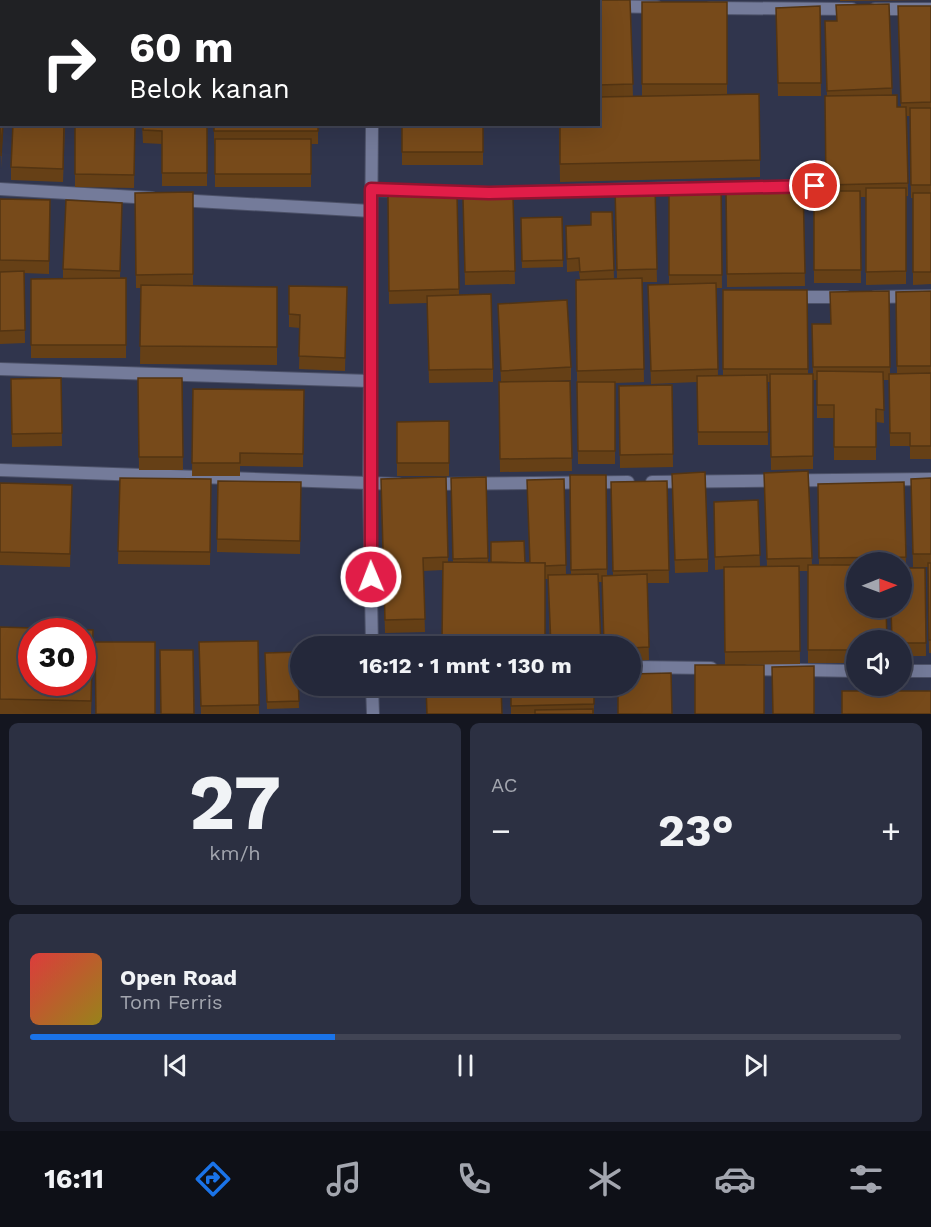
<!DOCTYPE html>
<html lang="id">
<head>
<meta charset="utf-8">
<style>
	:root { --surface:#24283a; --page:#2c3042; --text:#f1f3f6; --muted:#a3a6af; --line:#414454; --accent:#1a73e8 }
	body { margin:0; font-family:"Work Sans",sans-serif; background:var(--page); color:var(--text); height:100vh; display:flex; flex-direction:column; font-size:22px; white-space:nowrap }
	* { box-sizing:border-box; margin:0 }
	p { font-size:20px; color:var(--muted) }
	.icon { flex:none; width:33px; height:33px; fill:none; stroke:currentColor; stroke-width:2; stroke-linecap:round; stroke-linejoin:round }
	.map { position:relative; height:714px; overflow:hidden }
	.panel { display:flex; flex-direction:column; gap:9px; padding:9px; background:#141620; flex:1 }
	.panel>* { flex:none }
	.top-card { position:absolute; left:0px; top:0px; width:600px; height:126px; box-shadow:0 6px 24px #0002,0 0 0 2px var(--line); background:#202124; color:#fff; overflow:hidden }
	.needle { width:39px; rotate:89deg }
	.buttons { position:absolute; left:846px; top:552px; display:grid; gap:12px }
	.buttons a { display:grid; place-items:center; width:66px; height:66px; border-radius:50%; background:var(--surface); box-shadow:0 6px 24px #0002,0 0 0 2px var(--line); font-size:30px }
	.speed { position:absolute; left:18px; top:618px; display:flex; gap:12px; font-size:30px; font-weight:700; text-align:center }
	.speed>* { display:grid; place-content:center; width:78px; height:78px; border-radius:50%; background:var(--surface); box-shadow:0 6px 24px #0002,0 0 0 2px var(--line); line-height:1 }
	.speed .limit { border:9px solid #d22; background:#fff; color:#111 }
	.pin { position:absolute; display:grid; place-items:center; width:51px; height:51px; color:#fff; margin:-26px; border:3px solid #fff; border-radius:50%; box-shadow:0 2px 6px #0007 }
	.me { position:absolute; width:66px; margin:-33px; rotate:359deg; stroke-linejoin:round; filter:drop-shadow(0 0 4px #0008) }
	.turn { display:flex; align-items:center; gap:21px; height:126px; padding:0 30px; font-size:27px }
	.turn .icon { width:78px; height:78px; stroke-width:2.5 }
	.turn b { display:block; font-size:42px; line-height:51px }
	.big { font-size:45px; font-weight:700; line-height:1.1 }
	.panel .card { flex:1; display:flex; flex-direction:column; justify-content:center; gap:9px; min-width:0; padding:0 21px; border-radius:9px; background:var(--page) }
	.panel .dial { align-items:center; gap:0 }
	.dial b { font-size:78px; line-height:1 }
	.song { display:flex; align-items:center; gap:18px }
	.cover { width:72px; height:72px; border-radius:9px; background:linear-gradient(135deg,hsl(0 70% 55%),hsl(50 70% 35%)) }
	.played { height:6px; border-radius:3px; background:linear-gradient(90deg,var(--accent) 35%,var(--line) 35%) }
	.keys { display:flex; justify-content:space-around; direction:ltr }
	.heat { display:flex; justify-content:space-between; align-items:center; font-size:33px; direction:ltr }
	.panel .tiles { flex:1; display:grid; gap:9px; grid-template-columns:1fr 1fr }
	.card:last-child { grid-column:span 2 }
	.trip { position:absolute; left:290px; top:636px; width:351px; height:60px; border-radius:30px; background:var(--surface); box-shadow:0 6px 24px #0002,0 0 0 2px var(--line); font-weight:700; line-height:60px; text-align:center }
	.menu { display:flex; height:96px; justify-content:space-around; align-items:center; background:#0e1017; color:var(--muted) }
	.menu .icon { width:42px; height:42px }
	.menu .current { color:var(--accent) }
	.menu b { font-size:27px; color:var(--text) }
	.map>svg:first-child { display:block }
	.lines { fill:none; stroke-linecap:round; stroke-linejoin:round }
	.street-casing { stroke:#4c5168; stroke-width:14 }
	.street { stroke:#747b9a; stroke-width:12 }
	.wall { fill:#664016 }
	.shaded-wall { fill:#533412 }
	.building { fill:#774a1a; stroke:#533412; stroke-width:1.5; fill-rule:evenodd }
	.route-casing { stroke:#92132f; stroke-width:15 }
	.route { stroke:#e11d48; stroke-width:10 }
</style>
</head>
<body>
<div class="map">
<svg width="931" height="714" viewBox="0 0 931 714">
	<rect width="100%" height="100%" fill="#30354d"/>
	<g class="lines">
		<!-- street casing -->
		<g class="street-casing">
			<g id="street">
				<path d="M374,0V2"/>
				<path d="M598,6L657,7"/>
				<path d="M710,8L852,9"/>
				<path d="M875,9H931"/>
				<path d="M786,186H815"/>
				<path d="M0,189L152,198"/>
				<path d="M371,190L489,193L685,188"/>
				<path d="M178,200L371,211"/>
				<path d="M791,297H846"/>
				<path d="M875,297L931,296"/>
				<path d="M0,369L370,381"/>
				<path d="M0,470L398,484"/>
				<path d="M652,482L931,479"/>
				<path d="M430,484L628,482"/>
				<path d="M372,646L369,485L372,124"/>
				<path d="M630,667L711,668"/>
				<path d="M750,669L856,671"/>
				<path d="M902,671H931"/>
				<path d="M372,686L373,714"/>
			</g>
		</g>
		<!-- street -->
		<use href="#street" class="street"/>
	</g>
	<!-- wall -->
	<g class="wall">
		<path d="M0,0H44V2H2V124H3L1,169Z"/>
		<rect x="458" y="0" width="57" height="1"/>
		<path d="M519,0H630L633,97L642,96V2H727V95L760,160V177L560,182L559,124H598V2L519,1Z"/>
		<path d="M840,0H931L840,1Z"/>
		<path d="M889,4L892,95L897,107H901L898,19L931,6V284L913,285V198H911L910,116H907L908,196H906V284L866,285V197H860L861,283H814V191H826L825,96H827L825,21H837L836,5Z"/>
		<path d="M820,6L821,96H778L776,8Z"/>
		<path d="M65,124L63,182L11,180V167Z"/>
		<path d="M75,124H135L134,188L75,187Z"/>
		<path d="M142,124H207V186H162V144L143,143Z"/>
		<path d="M214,124H318V144H311V187H215V144H214Z"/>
		<rect x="402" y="124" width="81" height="41"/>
		<path d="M669,185H721L722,288H716L718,376H723V290H807L808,374H813L812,324H831L889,291L890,374H897L896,292L931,291V459H910V446H890L889,380H883L884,423L876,422V460H834V418H817V380H813V469L771,470L770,382H767L768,445H698L697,382L651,384L648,298L669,285Z"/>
		<path d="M803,185L805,286L727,287L726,187Z"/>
		<path d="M655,186L657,282H642L644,382L615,383V464H578L576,280L580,279L579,271L567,272L566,226L591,225L612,212L614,279H617L615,187Z"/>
		<path d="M193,192V286L277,287V365L140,364L141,288H136L135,193Z"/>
		<path d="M388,195H457L459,295L493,369V382L429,383L427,303L389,304Z"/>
		<path d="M513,197L515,284L465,285L463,198Z"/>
		<path d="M0,199L50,200L49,274L24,273L25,343L0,344Z"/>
		<path d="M122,216L120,278H126V358H31V279L63,278V269Z"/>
		<path d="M562,217L563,267L522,268L521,218Z"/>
		<path d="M289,286L347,287L345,371L299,369L300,328L289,327Z"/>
		<path d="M498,304L571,367V380L542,382L570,381L572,471L500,472L499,382H501Z"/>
		<path d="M61,378L62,446L12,447L11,379Z"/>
		<path d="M138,378H182L183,470H139Z"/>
		<path d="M672,385L673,467L620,468L619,386Z"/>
		<path d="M193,389L304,390L303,467L240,466V476H192Z"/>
		<path d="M449,421V476H397V422Z"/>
		<path d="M808,471L812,565H819L818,484L904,482L906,568H925L926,656H902V562H856V663H808V571H799L800,664L725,665L724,569L715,570L714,515L758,500L760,567L767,566L764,473Z"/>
		<path d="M570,475H606L607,576L613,575L611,482L667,481L669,583H647L649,660L630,661V646H604L602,582H599L601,646H550L548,579H545V646H442L443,570L423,571L425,632L385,633L381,492L446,477L448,562H453L451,478L486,477L488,562L529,563L564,479L566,575H571Z"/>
		<path d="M120,478L211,479L210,565L118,564Z"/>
		<path d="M931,478V653H929L928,567H913L911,479Z"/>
		<path d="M218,481L301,482L300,554L217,552Z"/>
		<path d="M0,483L72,485L70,567L0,565Z"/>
		<path d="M672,486L708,559V572L675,573Z"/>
		<path d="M0,627L93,651L91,714H0Z"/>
		<path d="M258,641L259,714H201L199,642Z"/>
		<path d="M297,652L299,708L267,709L265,653Z"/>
		<rect x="511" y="686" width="83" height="28"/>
	</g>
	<!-- shaded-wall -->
	<path class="shaded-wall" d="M93,630V651L91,714V701Z"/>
	<!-- building -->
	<g class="building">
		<path d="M0,0H43V2H2V59H0Z"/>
		<path d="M51,0H104V2H50Z"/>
		<rect x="110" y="0" width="83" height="2"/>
		<rect x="198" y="0" width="59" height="2"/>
		<rect x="261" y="0" width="47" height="2"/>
		<path d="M530,0H630L633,84L598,85V2H530Z"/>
		<rect x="642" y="2" width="85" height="82"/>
		<path d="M889,4L892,88L827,91L825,21H837L836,5Z"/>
		<path d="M820,6L821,83H778L776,8Z"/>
		<path d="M898,6H931V102L901,103Z"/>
		<path d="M0,70H2V124H3L1,156Z"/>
		<path d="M759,94L760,160L560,164V124H598V97Z"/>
		<path d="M897,95V107H906L908,183L826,185L825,96Z"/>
		<path d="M910,108H931V185H911Z"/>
		<path d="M13,124H64L63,169L11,167Z"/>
		<path d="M75,124H135L134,175L75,174Z"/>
		<path d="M143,124H207V173H162V131L143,130Z"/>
		<rect x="214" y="124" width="104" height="7"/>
		<rect x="402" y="124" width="81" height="28"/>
		<rect x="215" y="139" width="96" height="35"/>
		<path d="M669,185H721L722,275H669Z"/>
		<path d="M803,185L805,273L727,274L726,187Z"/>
		<path d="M655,186L657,269L617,270L615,187Z"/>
		<path d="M866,188H906V271L866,272Z"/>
		<path d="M814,191H860L861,270H814Z"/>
		<path d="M193,192V274L136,275L135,193Z"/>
		<rect x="913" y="193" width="18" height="79"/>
		<path d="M388,195H457L459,289L389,291Z"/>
		<path d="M513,197L515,271L465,272L463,198Z"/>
		<path d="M0,199L50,200L49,261L0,260Z"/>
		<path d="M66,200L122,203L120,271L63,269Z"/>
		<path d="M591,212H612L614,270L580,272L579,258L567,259L566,226L591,225Z"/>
		<path d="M562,217L563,260L522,261L521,218Z"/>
		<path d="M24,271L25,330L0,331V272Z"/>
		<path d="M126,278V345H31V279Z"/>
		<path d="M642,278L644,369L577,371L576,280Z"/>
		<path d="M716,283L718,369L651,371L648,285Z"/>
		<path d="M141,285L277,287V347L140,346Z"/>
		<path d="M289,286L347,287L345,358L299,356L300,315L289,314Z"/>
		<path d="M723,290H807L808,369H723Z"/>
		<path d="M889,291L890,367H813L812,324H831L830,292Z"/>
		<path d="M931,291V366H897L896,292Z"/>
		<path d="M491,294L493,369L429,370L427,296Z"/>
		<path d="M567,300L571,367L501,371L498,304Z"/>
		<path d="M817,371L883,372L884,410L876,409V447H834V405H817Z"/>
		<path d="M931,373V446H910V433H890L889,374Z"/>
		<path d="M770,374H813V456L771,457Z"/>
		<path d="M767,375L768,432H698L697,376Z"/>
		<path d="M61,378L62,433L12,434L11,379Z"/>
		<path d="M138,378H182L183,457H139Z"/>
		<path d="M570,381L572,458L500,459L499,382Z"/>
		<path d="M577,382H615V451H578Z"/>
		<path d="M672,385L673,454L620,455L619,386Z"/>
		<path d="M193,389L304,390L303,454L240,453V463H192Z"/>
		<path d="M449,421V463H397V422Z"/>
		<path d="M808,471L812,558L767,559L764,473Z"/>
		<path d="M705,472L708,559L675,560L672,474Z"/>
		<path d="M570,475H606L607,569L571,570Z"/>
		<path d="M446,477L448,557L423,558L425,619L385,620L381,479Z"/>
		<path d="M486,477L488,558L453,559L451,478Z"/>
		<path d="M120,478L211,479L210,552L118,551Z"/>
		<path d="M931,478V554H913L911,479Z"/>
		<path d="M564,479L566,565L545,566V563H530L527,480Z"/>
		<path d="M218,481L301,482L300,541L217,539Z"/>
		<path d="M667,481L669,570L613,571L611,482Z"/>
		<path d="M904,482L906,557L819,558L818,484Z"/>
		<path d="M0,483L72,485L70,554L0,552Z"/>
		<path d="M758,500L760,555L715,557L714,502Z"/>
		<path d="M524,541L525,563L491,562V542Z"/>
		<path d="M443,562L545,563V642H442Z"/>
		<path d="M928,563H931V640H929Z"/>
		<path d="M808,565H856V608H886L887,640H856V650H808Z"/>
		<path d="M799,566L800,651L725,652L724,567Z"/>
		<path d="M902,568H925L926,643H902V640H892L891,608H902Z"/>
		<path d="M598,574L601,646H551L548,575Z"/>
		<path d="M647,574L649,647L630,648V646H604L602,576Z"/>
		<path d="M0,627L93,630L91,701L0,699ZM32,632H82V682H32Z"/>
		<path d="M258,641L259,705L201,706L199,642Z"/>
		<path d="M95,642H155V714H96Z"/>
		<path d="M160,650H193L194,714H161Z"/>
		<path d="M297,652L299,701L267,702L265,653Z"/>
		<rect x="695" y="665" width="69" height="49"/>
		<path d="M814,666V714H773L772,667Z"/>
		<path d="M671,673L672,714H618V686H630V674Z"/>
		<path d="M426,686H501L502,714H427Z"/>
		<path d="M511,686H594V704L511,706Z"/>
		<rect x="842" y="691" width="89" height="23"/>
		<path d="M593,709V714H535V710Z"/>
	</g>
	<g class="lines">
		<!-- route casing -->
		<g class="route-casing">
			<path id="route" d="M371,577V189L489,193L815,186"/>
		</g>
		<!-- route -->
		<use href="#route" class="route"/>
	</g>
</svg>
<div class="buttons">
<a><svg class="needle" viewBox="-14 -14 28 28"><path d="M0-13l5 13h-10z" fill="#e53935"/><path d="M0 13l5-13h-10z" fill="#a3a6af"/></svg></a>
<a><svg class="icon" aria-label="sound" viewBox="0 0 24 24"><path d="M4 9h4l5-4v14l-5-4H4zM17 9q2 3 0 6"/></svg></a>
</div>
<div class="speed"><div class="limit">30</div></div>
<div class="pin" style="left:815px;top:186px;background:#d93025"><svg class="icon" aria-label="arrive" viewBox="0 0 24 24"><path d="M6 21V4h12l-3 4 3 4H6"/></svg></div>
<svg class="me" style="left:371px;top:577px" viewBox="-20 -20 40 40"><circle r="17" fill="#e11d48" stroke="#fff" stroke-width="3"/><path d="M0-11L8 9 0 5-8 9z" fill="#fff"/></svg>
<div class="trip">16:12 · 1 mnt · 130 m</div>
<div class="top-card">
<div class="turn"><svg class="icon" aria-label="right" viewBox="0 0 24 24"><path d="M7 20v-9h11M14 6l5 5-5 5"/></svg><div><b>60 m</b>Belok kanan</div></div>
</div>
</div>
<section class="panel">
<div class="tiles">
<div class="card dial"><b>27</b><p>km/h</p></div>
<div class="card"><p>AC</p>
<div class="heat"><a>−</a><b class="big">23°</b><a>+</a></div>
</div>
<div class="card">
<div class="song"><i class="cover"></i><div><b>Open Road</b><p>Tom Ferris</p></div></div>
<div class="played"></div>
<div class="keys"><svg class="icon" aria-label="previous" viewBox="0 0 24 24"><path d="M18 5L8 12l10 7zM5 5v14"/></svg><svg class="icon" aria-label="pause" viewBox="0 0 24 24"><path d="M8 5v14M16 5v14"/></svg><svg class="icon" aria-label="next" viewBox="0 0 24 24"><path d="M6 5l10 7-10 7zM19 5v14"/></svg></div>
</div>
</div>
</section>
<nav class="menu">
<b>16:11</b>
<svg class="icon current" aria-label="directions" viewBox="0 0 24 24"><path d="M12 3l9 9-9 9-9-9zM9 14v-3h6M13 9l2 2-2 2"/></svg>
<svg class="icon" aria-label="music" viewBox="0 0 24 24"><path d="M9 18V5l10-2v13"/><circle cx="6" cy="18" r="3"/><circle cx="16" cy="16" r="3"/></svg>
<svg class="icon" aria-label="phone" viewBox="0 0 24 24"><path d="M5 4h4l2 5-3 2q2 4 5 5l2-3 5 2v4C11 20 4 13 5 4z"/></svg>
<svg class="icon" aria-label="climate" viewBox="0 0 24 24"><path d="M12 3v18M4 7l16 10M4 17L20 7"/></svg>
<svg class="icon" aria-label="car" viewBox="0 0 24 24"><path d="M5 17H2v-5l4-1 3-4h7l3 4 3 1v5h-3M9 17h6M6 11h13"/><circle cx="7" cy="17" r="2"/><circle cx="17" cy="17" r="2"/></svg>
<svg class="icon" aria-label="filters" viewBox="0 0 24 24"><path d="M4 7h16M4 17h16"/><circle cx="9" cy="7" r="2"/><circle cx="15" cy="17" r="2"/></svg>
</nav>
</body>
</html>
